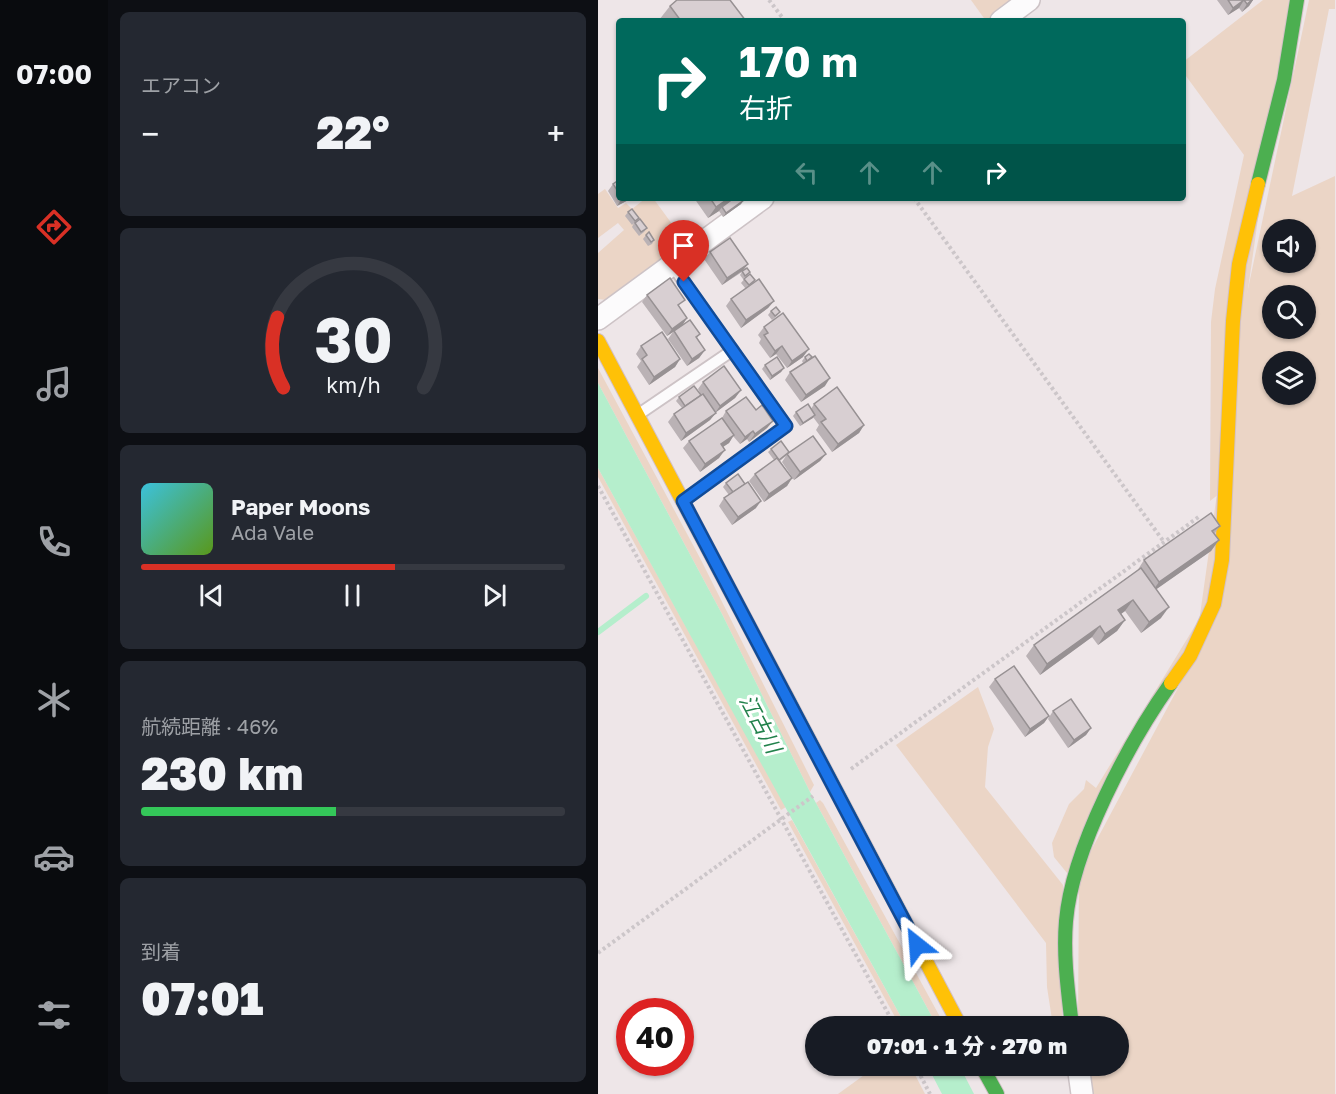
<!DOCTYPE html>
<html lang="ja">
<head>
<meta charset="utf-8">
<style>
	:root { --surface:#171b24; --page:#242831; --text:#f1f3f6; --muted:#9ea1a6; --line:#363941; --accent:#d93025 }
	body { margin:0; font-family:"Golos Text","Noto Sans JP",sans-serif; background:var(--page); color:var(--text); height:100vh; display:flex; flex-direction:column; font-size:22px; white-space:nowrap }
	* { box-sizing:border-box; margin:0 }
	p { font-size:20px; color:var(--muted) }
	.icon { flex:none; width:33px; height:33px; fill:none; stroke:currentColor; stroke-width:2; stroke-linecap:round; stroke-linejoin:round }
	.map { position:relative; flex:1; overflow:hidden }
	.panel { display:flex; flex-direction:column; gap:12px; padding:12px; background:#0d0f14; width:490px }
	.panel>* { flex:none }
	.banner { position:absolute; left:18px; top:18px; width:570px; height:183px; border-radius:6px; box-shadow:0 2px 4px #0004; background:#00695c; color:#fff; overflow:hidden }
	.controls { position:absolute; left:664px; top:219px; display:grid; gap:12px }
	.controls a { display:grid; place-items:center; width:54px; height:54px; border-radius:50%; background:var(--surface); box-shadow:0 2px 4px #0004; font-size:30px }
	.speed { position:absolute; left:18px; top:998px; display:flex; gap:12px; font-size:30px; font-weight:700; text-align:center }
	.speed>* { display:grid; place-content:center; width:78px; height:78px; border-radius:50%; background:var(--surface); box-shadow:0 2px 4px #0004; line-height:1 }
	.speed .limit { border:9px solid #d22; background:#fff; color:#111 }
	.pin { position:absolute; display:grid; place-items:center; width:51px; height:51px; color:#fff; margin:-62px -26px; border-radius:50% 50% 50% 0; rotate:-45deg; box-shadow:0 0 6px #0007 }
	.pin .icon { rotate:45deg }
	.me { position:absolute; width:66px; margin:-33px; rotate:332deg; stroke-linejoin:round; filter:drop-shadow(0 0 4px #0008) }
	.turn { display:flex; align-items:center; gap:21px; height:126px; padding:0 24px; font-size:27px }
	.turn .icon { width:78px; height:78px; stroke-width:2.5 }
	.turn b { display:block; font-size:42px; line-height:51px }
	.lanes { display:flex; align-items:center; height:57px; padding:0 24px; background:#0003; justify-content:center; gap:30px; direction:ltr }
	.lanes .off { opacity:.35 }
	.big { font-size:45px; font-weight:800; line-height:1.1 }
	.panel .widget { flex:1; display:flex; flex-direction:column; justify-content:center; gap:9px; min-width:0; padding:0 21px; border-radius:9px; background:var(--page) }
	.panel .dial { align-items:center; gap:0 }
	.dial svg { height:156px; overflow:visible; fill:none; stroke:var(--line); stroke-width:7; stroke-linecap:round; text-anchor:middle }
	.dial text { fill:var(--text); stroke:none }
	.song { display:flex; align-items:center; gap:18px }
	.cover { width:72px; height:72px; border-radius:9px; background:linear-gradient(135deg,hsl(190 70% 55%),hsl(90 70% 35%)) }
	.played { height:6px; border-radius:3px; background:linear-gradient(90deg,var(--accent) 60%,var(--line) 60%) }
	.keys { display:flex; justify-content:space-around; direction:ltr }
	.heat { display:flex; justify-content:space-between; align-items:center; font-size:33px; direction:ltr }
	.charge { height:9px; border-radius:4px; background:linear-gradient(90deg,#34c759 46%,var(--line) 0) }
	.trip { position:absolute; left:207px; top:1016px; width:324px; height:60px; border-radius:30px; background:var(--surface); box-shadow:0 2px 4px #0004; font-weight:800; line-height:60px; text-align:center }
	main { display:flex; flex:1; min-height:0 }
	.dock { display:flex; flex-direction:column; width:108px; justify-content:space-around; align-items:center; background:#090b0e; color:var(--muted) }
	.dock .icon { width:42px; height:42px }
	.dock .current { color:var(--accent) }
	.dock b { font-size:27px; color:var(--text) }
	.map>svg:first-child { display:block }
	.green { fill:#ebd5c6; fill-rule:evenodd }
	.water { fill:#b5eecc }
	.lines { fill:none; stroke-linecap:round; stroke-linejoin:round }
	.stream { stroke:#b5eecc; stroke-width:6 }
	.lane-casing { stroke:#cdc3c6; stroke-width:14 }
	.street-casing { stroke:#cdc3c6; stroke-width:24 }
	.fast-casing { stroke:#d2c1c6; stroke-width:16 }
	.slow-casing { stroke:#d2c1c6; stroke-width:16 }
	.path { stroke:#ccc6c9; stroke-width:4; stroke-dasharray:3 3; stroke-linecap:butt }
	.lane { stroke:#fcfbfc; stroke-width:10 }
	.street { stroke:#fcfbfc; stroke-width:21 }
	.fast { stroke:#4caf50; stroke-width:14 }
	.slow { stroke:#ffc107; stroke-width:14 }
	.wall { fill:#bab2b5 }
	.shaded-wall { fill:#979193 }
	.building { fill:#d8cfd2; stroke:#979193; stroke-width:1.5 }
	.route-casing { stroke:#114b97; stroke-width:15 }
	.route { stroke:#1a73e8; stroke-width:10 }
	.labels { text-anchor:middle; stroke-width:6; stroke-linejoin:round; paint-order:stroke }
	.water-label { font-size:21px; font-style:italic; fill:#22824c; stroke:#fff }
</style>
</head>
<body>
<main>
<nav class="dock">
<b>07:00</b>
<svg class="icon current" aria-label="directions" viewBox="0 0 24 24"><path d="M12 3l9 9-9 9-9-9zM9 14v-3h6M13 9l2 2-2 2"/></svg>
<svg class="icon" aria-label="music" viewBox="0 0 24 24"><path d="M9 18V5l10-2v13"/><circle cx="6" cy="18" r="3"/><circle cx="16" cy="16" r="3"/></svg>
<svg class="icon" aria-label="phone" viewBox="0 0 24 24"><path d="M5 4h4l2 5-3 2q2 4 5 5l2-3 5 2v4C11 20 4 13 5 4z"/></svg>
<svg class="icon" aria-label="climate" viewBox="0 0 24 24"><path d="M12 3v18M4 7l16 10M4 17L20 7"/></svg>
<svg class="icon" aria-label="car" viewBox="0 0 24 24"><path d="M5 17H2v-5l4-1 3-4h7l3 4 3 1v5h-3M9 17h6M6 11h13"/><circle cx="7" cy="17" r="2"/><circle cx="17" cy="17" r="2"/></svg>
<svg class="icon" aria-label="filters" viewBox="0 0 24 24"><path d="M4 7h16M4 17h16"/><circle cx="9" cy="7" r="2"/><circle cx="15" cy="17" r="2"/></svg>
</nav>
<section class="panel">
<div class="widget"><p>エアコン</p>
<div class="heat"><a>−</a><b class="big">22°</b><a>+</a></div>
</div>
<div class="widget dial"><svg viewBox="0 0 100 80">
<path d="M14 69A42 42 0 1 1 86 69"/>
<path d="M14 69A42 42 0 0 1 11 33" stroke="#d93025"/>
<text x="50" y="56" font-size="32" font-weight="700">30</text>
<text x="50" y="72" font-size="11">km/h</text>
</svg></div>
<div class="widget">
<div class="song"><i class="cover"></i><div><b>Paper Moons</b><p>Ada Vale</p></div></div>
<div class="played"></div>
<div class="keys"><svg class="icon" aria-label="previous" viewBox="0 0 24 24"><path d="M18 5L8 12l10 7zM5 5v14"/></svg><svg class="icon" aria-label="pause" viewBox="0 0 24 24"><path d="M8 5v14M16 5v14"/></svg><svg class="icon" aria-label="next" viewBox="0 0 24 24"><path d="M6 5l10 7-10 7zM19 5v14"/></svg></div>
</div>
<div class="widget"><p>航続距離 · 46%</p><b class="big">230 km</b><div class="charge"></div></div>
<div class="widget"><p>到着</p><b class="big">07:01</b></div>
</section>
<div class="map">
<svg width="738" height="1094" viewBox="0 0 738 1094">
	<rect width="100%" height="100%" fill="#eee6e8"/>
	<!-- green -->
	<g class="green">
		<path d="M373,0H415L388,21Z"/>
		<path d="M665,0H691L621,494L612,501L613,322L617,289L646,155L585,72V62Z"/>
		<path d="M711,0H737V9H731L694,196L737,176V1094H491L487,1065H520V1026H480L481,873L596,658L643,322ZM675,230H708V262H675ZM675,296H708V328H675ZM675,362H708V394H675Z"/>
		<path d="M7,189L20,208L28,203L34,209L48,198H55L88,243L9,300L0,299V253L26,230L20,223L0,238V194Z"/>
		<path d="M0,368L102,558L216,785L212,792L124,614L0,383Z"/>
		<path d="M0,468L188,807L183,810L0,477Z"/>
		<path d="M611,603L469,873L456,857L454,843L471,804L486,789L488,780L498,788Z"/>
		<path d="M380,687L396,729L390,747L387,787L465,885L464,1026H455L449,987L448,943L298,745Z"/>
		<path d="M222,800L225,803L347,1026H339L218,803Z"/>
		<path d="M194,820L308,1026H302L190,822Z"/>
		<path d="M280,1065H312L327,1094H240Z"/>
	</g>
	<!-- water -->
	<g class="water">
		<path d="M0,383L124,614L212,792L339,1026H308L0,468Z"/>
		<path d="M329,1065H361L376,1094H344Z"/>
	</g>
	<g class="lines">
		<!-- stream -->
		<path class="stream" d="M0,632L48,596"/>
		<!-- lane casing -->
		<g class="lane-casing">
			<g id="lane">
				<path d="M74,265L188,426L85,501"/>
				<path d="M41,414L135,350"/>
			</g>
		</g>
		<!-- street casing -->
		<g class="street-casing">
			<g id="street">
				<path d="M403,21L431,0"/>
				<path d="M0,319L165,198"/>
				<path d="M480,1065L484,1094"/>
			</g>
		</g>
		<!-- fast casing -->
		<g class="fast-casing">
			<g id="fast">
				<path d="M660,184L686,80L699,0"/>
				<path d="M188,696L324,954"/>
				<path d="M474,1026C470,991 465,956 468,921C474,849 531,742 573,683"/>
				<path d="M383,1065L399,1094"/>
			</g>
		</g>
		<!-- slow casing -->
		<g class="slow-casing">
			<g id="slow">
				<path d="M0,341L188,696"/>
				<path d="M573,683L592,656L616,604L624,560L635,321L641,264L660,184"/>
				<path d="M324,954L362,1026"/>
			</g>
		</g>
		<!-- path -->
		<g class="path">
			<path d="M171,0L187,21"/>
			<path d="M316,198L566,542"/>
			<path d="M0,486L297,1026"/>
			<path d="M253,769L602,516"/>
			<path d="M0,953L215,796"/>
			<path d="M317,1065L332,1094"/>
		</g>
		<!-- lane -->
		<use href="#lane" class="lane"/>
		<!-- street -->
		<use href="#street" class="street"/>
		<!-- fast -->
		<use href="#fast" class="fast"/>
		<!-- slow -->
		<use href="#slow" class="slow"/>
	</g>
	<!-- wall -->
	<g class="wall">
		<path d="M619,0H655L651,6L644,12L641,8L630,15Z"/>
		<path d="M72,6L148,21H62L61,20Z"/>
		<path d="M21,180V198H34L19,206L10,191L15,184Z"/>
		<path d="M96,198H145L143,204L125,217L121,211L110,218Z"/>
		<path d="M30,212L41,218L39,221L49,228L46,232L41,236L34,227L36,223L34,225L27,216Z"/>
		<path d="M48,235L56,240L54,244L50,246L45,239Z"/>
		<path d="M112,252L150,264L145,271L152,272L149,276L157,280L156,283L176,301L170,308L143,328L128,306L133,299L148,289L143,283L149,276L145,279L142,275L144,272L124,285L106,259Z"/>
		<path d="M49,295L82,308L89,318L84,325L102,334L99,338L107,350L101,358L89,366L70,339L75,332L69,336L44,302Z"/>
		<path d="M173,311L182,312L179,316L174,320L170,315Z"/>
		<path d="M166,327L205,357L189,368L178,354L172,358L161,343L163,339L160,335Z"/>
		<path d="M43,346L82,359L77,367L51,385L39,367L43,361L38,354Z"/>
		<path d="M207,357L227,386L203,402L187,380L192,372L205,363L204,361Z"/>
		<path d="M167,365L186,368L183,372L172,380L164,369Z"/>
		<path d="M105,382L143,390L137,398L118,412L112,420L83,441L70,422L76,414L84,408L78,401L81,397L103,395L100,389Z"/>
		<path d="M216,404L266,425L261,433L234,452L218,430L221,425L215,417L202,426L195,416L198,412L213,409Z"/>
		<path d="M158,410L175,421L169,428L151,442L149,439L142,444L135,436L131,443L125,447L121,458L102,472L85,448L91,441L124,418L128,411Z"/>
		<path d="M173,449L190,454H228L222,461L196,480L184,462L188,456L182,461L194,478L189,486L166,502L151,481L157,474L176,460L170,452Z"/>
		<path d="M128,483L158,508L134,525L121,506L126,498L131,495L125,487Z"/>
		<path d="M622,526L616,534L621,540L613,551L558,589L563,618L543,633L527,611L523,614L527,620L519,631L500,645L494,637L442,675L428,656L436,645L539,571L546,560Z"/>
		<path d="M397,679L451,716L446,723L427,737L391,687Z"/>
		<path d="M455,711L493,728L488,735L470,748L450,719Z"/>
	</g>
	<!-- shaded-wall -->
	<g class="shaded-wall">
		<path d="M646,0L641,8L630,15L635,8Z"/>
		<path d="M654,0H655L651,6L644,12L649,4Z"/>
		<path d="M24,198H34L19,206Z"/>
		<path d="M131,198H139L124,207L121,211L110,218L118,207Z"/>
		<path d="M146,200L143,204L125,217L128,213Z"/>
		<path d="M150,264L144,271L124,285L129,278Z"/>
		<path d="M176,301L170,308L143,328L148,320Z"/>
		<path d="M89,318L84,326L69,336L74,329Z"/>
		<path d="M184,346L178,354L172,358L177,351Z"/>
		<path d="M211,349L205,357L189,368L194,361Z"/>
		<path d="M107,350L101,358L89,366L94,359Z"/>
		<path d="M82,359L77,367L51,385L56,377Z"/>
		<path d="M186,368L183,372L172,380L174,376Z"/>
		<path d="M232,378L227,386L203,402L208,395Z"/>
		<path d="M143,390L137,398L117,413L122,406Z"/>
		<path d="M118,413L112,420L83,441L88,433Z"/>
		<path d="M217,415L215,418L202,426L205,423Z"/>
		<path d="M175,421L169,428L151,442L157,434Z"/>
		<path d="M266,425L261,433L234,452L240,444Z"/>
		<path d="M155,431L149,439L142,444L147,437Z"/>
		<path d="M136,435L131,443L117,452L123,444Z"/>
		<path d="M127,450L121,458L102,472L107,464Z"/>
		<path d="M228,454L222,461L196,480L202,472Z"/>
		<path d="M194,478L189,486L166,502L171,494Z"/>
		<path d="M163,501L158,508L134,525L140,517Z"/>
		<path d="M621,540L613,551L553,593L561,582Z"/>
		<path d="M535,600L527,611L513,621L520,610Z"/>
		<path d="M571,607L563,618L543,633L551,622Z"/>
		<path d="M527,620L519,631L500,645L507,634Z"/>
		<path d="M502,626L494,637L442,675L449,664Z"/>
		<path d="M451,716L446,723L427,737L432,729Z"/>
		<path d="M493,728L488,735L470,748L476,740Z"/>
	</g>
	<!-- building -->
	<g class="building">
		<path d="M79,0H132L148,21H83L72,6Z"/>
		<path d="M630,0H646L635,8Z"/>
		<path d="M646,0H654L649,4Z"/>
		<path d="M21,180V193L15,184Z"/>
		<path d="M112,198H131L118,207Z"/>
		<path d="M136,198H145L146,200L128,213L124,207Z"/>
		<path d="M34,209L41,218L37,221L30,212Z"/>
		<path d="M42,219L49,228L43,232L37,223Z"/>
		<path d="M51,232L56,240L53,242L48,235Z"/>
		<path d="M132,238L150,264L129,278L112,252Z"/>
		<path d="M149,268L152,272L147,276L144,271Z"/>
		<path d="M152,274L157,280L151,285L146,279Z"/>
		<path d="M72,278L87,300L80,305L89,318L74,329L49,295Z"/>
		<path d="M161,279L176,301L148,320L133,299Z"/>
		<path d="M178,307L182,312L177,316L173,311Z"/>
		<path d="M185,313L211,349L194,361L184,346L177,351L166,335L170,333L166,327Z"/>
		<path d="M92,320L102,334L98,337L107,350L94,359L76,331Z"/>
		<path d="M64,332L82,359L56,377L44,359L49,355L43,346Z"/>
		<path d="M211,354L214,357L209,361L207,357Z"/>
		<path d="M217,356L232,378L208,395L192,372Z"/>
		<path d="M179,357L186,368L174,376L167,365Z"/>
		<path d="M126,366L143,390L122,406L105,382Z"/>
		<path d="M96,386L103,395L87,406L81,397Z"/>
		<path d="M239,387L266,425L240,444L223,422L228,419L216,404Z"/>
		<path d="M105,394L118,413L88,433L76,414Z"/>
		<path d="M148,397L158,410L164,405L175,421L157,434L155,431L147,437L128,411Z"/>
		<path d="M210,404L217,415L205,423L198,412Z"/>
		<path d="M124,418L136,435L123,444L127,450L107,464L91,441Z"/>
		<path d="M215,436L228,454L202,472L189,454Z"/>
		<path d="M183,441L191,452L181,460L173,449Z"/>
		<path d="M179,458L194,478L171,494L157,474Z"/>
		<path d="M140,474L147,484L135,492L128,483Z"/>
		<path d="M150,482L163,501L140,517L126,498Z"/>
		<path d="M613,513L622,526L614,531L621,540L561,582L546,560Z"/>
		<path d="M543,568L571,607L551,622L535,600L520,610L527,620L507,634L502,626L449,664L436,645Z"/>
		<path d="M416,666L451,716L432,729L397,679Z"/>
		<path d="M473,699L493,728L476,740L455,711Z"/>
	</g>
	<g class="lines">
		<!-- route casing -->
		<g class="route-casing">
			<path id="route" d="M86,282L188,426L85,501L319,945"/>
		</g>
		<!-- route -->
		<use href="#route" class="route"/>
	</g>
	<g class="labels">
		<!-- water labels -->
		<g class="water-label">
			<text transform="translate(162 724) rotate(62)" y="7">江古川</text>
		</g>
	</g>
</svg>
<div class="controls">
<a><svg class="icon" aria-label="sound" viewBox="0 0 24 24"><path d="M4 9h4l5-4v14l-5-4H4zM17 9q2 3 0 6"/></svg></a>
<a><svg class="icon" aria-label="search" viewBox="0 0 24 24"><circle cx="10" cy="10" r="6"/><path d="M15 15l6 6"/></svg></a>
<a><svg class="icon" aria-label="layers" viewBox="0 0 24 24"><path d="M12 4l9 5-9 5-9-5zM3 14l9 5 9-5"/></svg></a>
</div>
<div class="speed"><div class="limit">40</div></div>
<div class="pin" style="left:86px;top:282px;background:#d93025"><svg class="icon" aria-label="arrive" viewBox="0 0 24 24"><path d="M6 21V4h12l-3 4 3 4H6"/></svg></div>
<svg class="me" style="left:319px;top:945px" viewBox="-20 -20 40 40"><path d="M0-17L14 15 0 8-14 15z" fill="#1a73e8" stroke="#fff" stroke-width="4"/></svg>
<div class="trip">07:01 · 1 分 · 270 m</div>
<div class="banner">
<div class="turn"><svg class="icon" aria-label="right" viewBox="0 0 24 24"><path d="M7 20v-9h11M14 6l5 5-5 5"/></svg><div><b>170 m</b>右折</div></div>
<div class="lanes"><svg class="icon off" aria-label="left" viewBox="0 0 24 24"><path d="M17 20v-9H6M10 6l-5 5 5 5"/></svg><svg class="icon off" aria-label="ahead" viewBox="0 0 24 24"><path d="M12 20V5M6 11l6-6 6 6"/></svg><svg class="icon off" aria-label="ahead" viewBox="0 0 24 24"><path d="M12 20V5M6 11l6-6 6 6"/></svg><svg class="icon" aria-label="right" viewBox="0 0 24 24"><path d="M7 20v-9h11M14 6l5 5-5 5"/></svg></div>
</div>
</div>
</main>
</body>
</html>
